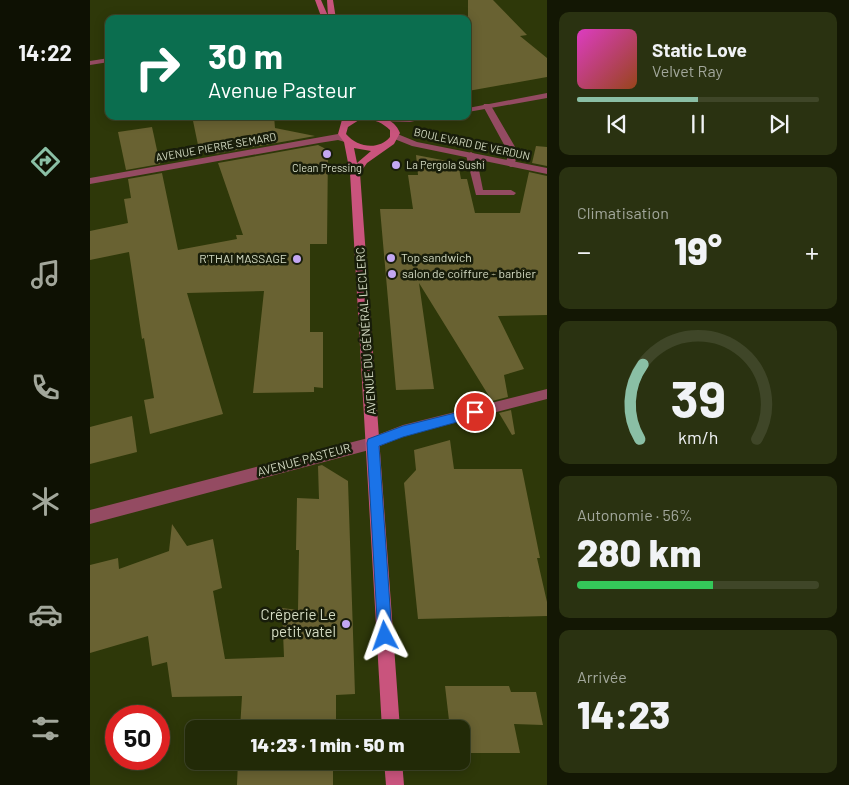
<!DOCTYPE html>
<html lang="fr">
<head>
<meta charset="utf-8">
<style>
	:root { --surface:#222a07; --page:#2a3211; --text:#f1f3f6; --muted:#a2a79b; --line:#3f4628; --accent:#8abfa5 }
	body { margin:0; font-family:Barlow,sans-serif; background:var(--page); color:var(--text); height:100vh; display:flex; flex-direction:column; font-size:19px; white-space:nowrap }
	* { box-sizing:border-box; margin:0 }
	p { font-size:16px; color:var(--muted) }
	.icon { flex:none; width:28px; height:28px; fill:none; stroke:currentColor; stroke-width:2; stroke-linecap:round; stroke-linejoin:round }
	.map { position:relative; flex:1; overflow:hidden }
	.side { display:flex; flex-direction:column; gap:12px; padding:12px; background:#131704; width:302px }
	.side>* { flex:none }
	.banner { position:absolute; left:15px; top:15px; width:366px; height:105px; border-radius:10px; box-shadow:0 2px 12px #0003,0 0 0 1px var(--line); background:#0b6e4f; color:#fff; overflow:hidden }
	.speed { position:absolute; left:15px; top:705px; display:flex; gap:10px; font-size:25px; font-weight:700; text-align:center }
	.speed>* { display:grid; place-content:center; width:65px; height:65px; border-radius:50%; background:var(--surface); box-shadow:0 2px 12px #0003,0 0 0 1px var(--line); line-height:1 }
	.speed .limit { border:8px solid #d22; background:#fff; color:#111 }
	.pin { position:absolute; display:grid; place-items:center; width:42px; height:42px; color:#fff; margin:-21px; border:2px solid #fff; border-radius:50%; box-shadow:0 1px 5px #0007 }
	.me { position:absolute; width:55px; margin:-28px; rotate:356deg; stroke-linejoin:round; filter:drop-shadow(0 0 4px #0008) }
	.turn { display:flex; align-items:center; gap:18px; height:105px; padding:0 20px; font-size:22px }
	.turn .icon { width:65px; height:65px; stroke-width:2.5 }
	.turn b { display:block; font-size:35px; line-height:42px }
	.big { font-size:38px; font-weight:800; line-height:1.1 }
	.side .tile { flex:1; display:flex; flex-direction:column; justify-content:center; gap:8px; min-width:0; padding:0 18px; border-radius:10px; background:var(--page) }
	.side .dial { align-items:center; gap:0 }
	.dial svg { height:130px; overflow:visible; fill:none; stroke:var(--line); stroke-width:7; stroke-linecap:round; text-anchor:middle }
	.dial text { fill:var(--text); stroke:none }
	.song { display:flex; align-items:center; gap:15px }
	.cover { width:60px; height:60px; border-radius:8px; background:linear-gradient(135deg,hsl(310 70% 55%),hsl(20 70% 35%)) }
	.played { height:5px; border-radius:2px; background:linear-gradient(90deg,var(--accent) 50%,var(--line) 50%) }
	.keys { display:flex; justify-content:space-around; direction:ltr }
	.heat { display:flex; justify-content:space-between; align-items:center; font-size:28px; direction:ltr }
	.charge { height:8px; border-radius:4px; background:linear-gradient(90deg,#34c759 56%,var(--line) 0) }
	.trip { position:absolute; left:95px; top:720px; width:285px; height:50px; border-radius:10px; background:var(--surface); box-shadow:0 2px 12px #0003,0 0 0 1px var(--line); font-weight:800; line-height:50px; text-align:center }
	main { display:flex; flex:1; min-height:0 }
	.tabs { display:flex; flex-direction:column; width:90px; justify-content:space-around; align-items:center; background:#0e1103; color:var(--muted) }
	.tabs .icon { width:35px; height:35px }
	.tabs .active { color:var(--accent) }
	.tabs b { font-size:22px; color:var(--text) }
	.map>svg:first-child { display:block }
	.building { fill:#696232 }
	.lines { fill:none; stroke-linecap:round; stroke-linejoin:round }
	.service { fill:#944b62; fill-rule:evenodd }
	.minor { fill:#944b62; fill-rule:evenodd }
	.secondary { fill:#c9547d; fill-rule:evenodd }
	.route { fill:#1a73e8; stroke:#114b97 }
	.poi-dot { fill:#c3a7f2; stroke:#181d0a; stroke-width:2 }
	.labels { text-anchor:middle; stroke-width:5; stroke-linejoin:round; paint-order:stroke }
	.far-street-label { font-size:11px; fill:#d4dbc3; stroke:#181d0a }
	.far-poi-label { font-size:11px; fill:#d4dbc3; stroke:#181d0a; text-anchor:start }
	.poi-label { font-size:12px; fill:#d4dbc3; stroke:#181d0a; text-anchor:start }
	.street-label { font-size:12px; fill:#d4dbc3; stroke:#181d0a }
	.near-poi-label { font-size:15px; fill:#d4dbc3; stroke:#181d0a; text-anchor:end }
</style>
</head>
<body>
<main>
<nav class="tabs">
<b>14:22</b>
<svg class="icon active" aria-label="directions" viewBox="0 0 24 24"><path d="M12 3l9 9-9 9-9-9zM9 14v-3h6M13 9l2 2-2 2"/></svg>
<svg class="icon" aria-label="music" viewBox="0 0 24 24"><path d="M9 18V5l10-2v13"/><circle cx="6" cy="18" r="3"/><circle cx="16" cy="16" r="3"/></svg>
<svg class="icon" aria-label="phone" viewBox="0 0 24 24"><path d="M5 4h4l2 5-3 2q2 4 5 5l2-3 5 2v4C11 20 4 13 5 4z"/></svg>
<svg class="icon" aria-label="climate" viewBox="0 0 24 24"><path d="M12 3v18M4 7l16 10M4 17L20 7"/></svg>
<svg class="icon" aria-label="car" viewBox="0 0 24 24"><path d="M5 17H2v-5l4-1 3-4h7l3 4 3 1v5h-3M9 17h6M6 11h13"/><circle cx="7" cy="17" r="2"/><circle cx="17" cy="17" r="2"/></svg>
<svg class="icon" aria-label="filters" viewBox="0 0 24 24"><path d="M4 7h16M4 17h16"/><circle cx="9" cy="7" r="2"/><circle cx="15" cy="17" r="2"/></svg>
</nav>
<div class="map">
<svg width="457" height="785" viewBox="0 0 457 785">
	<rect width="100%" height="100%" fill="#2e3809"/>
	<!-- building -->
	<g class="building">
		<path d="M378,0H403L437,35L430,36L457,58V77L378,91Z"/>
		<path d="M102,116H184L185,128L225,136L125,154L121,142L108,145Z"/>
		<path d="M62,127L70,164L36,170L28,132Z"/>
		<path d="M228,145L238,150L237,244H220V332H233V388L224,387V392L163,393L174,291L97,293L133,414L60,434L54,400L64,398L54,338L52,339L39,252L0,260V231L38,223L34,199L41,198L38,179L72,173L88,250L147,239L146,235H153L128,163Z"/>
		<path d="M446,146L457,147V166L442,163Z"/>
		<path d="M326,155L368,163L371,179H377L385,213H430L439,172L457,176V315L408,316L434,369L414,375L418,397L402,401L329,283L344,389L306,390L290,209H323L318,175H328Z"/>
		<path d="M421,410L425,434L422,435L409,413Z"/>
		<path d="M42,416L47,452L0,464V427Z"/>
		<path d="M360,440L364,469H432L450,558H447L457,602V616L328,619L314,483L326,470L324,450Z"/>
		<path d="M232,465L258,481L265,694L246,695V729H150L152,696L82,697L77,662L62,666L58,636L0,653V565L28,558L29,569L79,551L82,524L97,546L123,539L132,588L123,591L135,659L194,657L192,608L208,610L209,550H206L207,498L229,499L228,466Z"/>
		<path d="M355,686H419L421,692H446L453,725L424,724L430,753H371V729H360Z"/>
		<path d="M148,761H246V771H243V785H147Z"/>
	</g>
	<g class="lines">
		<!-- service -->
		<g class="service">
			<path d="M394,104H400L428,152L424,166L421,167L416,164L418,152L393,106Z"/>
			<path d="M381,152L386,155L393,190H421L426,193L424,195H386L376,155Z"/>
		</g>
		<!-- minor -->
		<g class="minor">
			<path d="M19,58V62L0,65V61Z"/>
			<path d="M457,93V98L378,112V108Z"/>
			<path d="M291,116H347L320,122L288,121L287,119Z"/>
			<path d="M305,133L327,142L457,168V174L322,146L302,138L301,136Z"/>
			<path d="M248,134L259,139L255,142L248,140L229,143L0,184V178Z"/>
			<path d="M457,389V399L314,436L283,449L0,524V510L282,437L313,425Z"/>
		</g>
		<!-- secondary -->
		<g class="secondary">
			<path d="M225,0H231L238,16L237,0H243L246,19H232Z"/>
			<path d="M253,116C270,116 301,110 310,133L304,144L277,163L270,173L310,729H292L260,173L254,142L248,134ZM269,120C281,118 291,121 300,130V137C288,151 267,147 256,134L258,127ZM264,148L281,151L267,163Z"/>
			<path d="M294,761H312L314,785H296Z"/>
		</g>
	</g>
	<!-- route -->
	<path class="route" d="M385,408L389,409L391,412L389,416L313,437L289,446L302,636L300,641L295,643L290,641L288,636L277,443L278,439L313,426Z"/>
	<!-- markers -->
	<g class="poi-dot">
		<circle cx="237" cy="154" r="5"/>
		<circle cx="306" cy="165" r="5"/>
		<circle cx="301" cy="258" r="5"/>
		<circle cx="207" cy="259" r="5"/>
		<circle cx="302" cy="274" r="5"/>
		<circle cx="256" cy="624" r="5"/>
	</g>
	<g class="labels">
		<!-- far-street labels -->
		<g class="far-street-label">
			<text transform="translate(382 144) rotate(12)" y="4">BOULEVARD DE VERDUN</text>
			<text transform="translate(126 147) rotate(-10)" y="4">AVENUE PIERRE SEMARD</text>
		</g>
		<!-- far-poi labels -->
		<g class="far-poi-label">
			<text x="316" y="169">La Pergola Sushi</text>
			<text x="237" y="172" text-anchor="middle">Clean Pressing</text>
		</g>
		<!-- poi labels -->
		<g class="poi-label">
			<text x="311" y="262">Top sandwich</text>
			<text x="197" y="263" text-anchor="end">R'THAI MASSAGE</text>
			<text x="312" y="278">salon de coiffure - barbier</text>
		</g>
		<!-- street labels -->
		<g class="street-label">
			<text transform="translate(276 331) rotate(-94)" y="4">AVENUE DU GÉNÉRAL LECLERC</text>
			<text transform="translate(214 460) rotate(-15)" y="4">AVENUE PASTEUR</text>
		</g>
		<!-- near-poi labels -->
		<g class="near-poi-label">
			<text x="246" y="620">Crêperie Le<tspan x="246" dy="17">petit vatel</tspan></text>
		</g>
	</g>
</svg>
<div class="speed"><div class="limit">50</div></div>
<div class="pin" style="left:385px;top:412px;background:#d93025"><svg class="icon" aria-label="arrive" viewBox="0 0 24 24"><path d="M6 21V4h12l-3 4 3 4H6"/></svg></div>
<svg class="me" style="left:295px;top:636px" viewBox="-20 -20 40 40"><path d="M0-17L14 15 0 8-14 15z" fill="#1a73e8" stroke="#fff" stroke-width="4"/></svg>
<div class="trip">14:23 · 1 min · 50 m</div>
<div class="banner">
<div class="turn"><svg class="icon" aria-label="right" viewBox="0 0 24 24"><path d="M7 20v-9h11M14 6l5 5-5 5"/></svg><div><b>30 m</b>Avenue Pasteur</div></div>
</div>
</div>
<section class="side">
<div class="tile">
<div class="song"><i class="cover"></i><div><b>Static Love</b><p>Velvet Ray</p></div></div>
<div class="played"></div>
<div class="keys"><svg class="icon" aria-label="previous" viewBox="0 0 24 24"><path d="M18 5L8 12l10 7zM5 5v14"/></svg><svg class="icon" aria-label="pause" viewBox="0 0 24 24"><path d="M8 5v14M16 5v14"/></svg><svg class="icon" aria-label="next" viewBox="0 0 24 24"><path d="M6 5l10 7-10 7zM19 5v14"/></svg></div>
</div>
<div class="tile"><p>Climatisation</p>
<div class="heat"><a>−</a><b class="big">19°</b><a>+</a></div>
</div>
<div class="tile dial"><svg viewBox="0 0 100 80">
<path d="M14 69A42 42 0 1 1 86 69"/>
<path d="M14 69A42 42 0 0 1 16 23" stroke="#8abfa5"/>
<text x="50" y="56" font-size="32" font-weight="700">39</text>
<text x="50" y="72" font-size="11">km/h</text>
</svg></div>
<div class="tile"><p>Autonomie · 56%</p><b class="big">280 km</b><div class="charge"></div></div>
<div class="tile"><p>Arrivée</p><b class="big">14:23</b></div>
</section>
</main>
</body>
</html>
